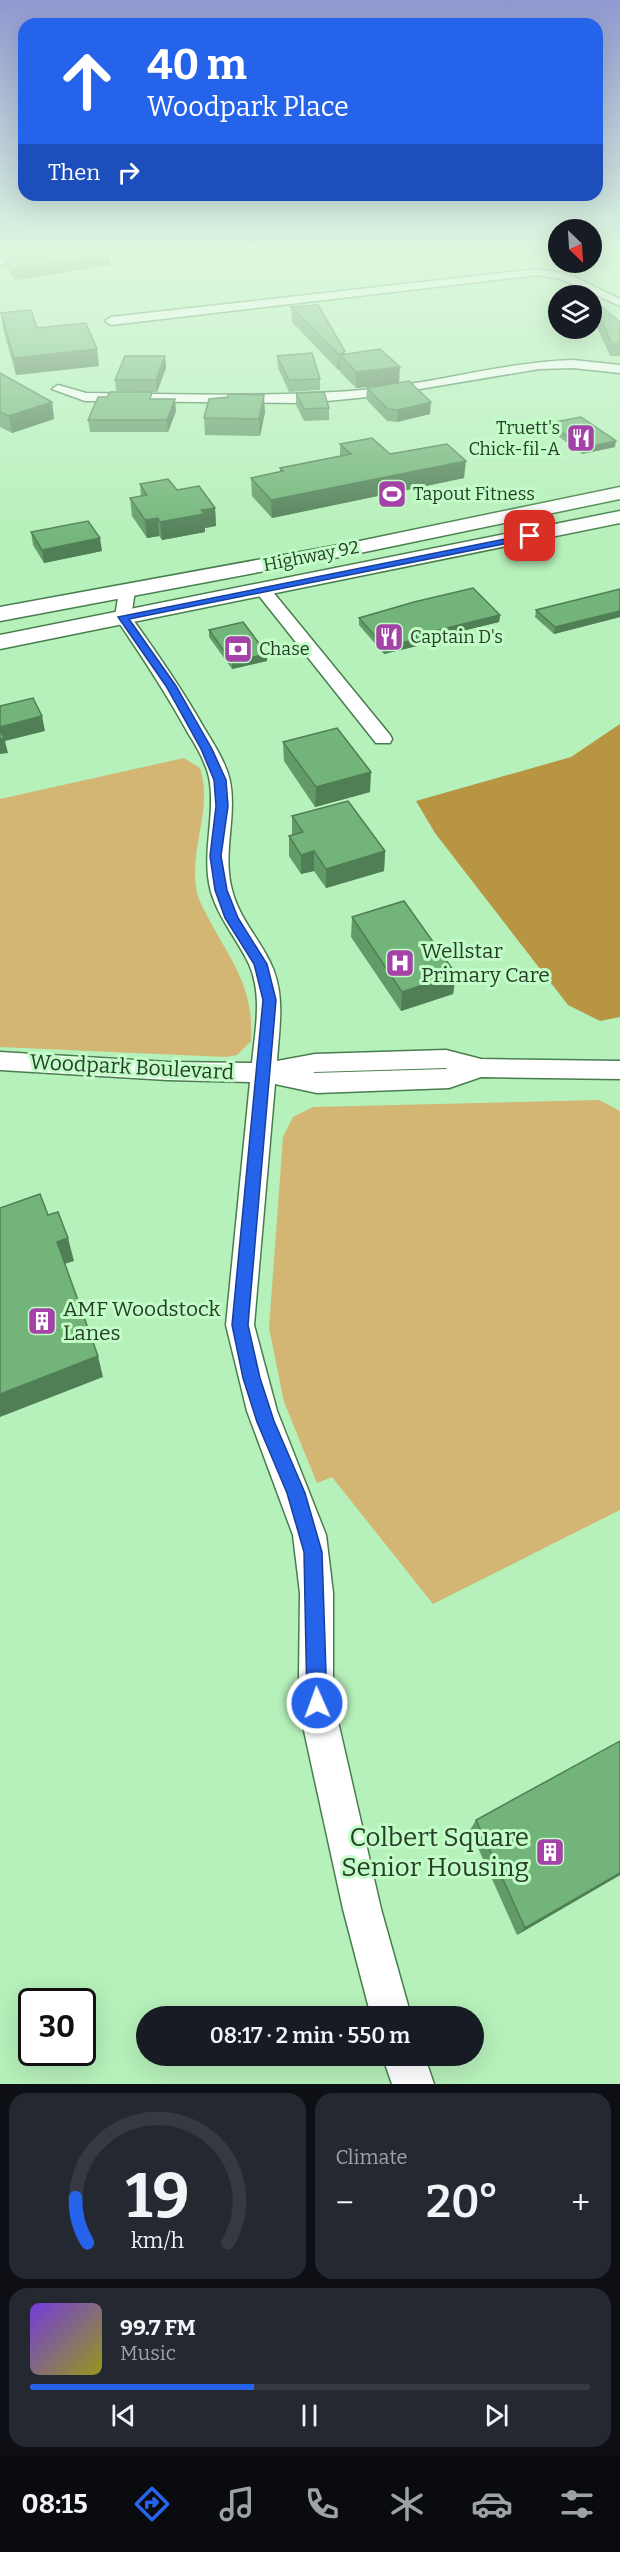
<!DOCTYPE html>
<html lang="en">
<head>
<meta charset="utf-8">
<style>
	:root { --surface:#171b24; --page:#242831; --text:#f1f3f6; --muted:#9ea1a6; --line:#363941; --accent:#2563eb }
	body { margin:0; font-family:Bitter,serif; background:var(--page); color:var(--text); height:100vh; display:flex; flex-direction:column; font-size:22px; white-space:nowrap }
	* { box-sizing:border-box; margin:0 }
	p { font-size:20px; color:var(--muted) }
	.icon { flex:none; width:33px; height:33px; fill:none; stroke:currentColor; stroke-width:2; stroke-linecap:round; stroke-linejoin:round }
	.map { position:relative; height:2084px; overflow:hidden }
	.sheet { display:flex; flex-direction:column; gap:9px; padding:9px; background:#0d0f14; flex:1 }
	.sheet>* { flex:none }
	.hud { position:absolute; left:18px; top:18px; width:585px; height:183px; border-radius:18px; box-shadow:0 6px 24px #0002; background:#2563eb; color:#fff; overflow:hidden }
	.needle { width:39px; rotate:155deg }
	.buttons { position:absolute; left:548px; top:219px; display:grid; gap:12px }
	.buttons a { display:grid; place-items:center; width:54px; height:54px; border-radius:50%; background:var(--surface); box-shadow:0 6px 24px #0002; font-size:30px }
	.speed { position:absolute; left:18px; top:1988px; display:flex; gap:12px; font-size:30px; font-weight:700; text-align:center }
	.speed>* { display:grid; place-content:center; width:78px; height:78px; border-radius:50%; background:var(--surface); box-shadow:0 6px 24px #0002; line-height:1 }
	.speed .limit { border:3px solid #111; border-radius:9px; background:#fff; color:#111 }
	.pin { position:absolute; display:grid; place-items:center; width:51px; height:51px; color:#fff; margin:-26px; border-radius:12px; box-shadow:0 3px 9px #0006 }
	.me { position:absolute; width:66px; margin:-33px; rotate:358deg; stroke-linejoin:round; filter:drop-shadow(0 0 4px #0008) }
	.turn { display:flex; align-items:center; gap:21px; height:126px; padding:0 30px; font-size:27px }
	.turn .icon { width:78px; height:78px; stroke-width:2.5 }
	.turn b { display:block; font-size:42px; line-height:51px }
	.then { display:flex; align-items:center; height:57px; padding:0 30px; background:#0003; gap:12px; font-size:22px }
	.big { font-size:45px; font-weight:600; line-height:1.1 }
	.sheet .widget { flex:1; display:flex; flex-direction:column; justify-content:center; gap:9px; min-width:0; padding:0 21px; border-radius:18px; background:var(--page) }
	.sheet .dial { align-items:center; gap:0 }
	.dial svg { height:156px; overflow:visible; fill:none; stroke:var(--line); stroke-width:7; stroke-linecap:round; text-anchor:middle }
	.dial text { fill:var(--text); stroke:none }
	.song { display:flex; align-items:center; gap:18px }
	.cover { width:72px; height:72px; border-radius:9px; background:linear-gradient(135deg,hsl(260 70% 55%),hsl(60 70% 35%)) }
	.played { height:6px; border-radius:3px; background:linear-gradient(90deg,var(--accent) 40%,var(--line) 40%) }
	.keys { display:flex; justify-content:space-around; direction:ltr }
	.heat { display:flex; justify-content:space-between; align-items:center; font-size:33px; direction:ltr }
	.sheet .tiles { flex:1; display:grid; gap:9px; grid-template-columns:1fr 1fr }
	.widget:last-child { grid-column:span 2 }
	.trip { position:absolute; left:136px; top:2006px; width:348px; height:60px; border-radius:30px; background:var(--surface); box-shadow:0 6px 24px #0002; font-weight:600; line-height:60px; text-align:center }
	.tabs { display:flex; height:96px; justify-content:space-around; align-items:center; background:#090b0e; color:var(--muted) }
	.tabs .icon { width:42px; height:42px }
	.tabs .on { color:var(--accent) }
	.tabs b { font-size:27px; color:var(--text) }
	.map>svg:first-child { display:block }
	.green { fill:#d3b674 }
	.forest { fill:#b79543 }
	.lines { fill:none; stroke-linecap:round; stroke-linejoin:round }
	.minor-casing { stroke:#487e4e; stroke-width:3 }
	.primary-casing { stroke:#487e4e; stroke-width:3 }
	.minor { fill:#fff; fill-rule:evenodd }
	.primary { fill:#fff; fill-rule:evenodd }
	.wall { fill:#629b68 }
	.shaded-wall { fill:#507e55 }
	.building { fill:#72b479; stroke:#507e55; stroke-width:1.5 }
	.route { fill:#2563eb; stroke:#184099; stroke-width:1.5 }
	.labels { text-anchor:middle; stroke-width:6; stroke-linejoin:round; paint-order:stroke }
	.far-poi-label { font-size:18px; fill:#273e29; stroke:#c2fdc7; text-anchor:start }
	.far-street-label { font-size:18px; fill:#273e29; stroke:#c2fdc7 }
	.poi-label { font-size:21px; fill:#273e29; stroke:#c2fdc7; text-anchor:start }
	.street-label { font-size:21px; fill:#273e29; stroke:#c2fdc7 }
	.near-poi-label { font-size:26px; fill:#273e29; stroke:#c2fdc7; text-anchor:end }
</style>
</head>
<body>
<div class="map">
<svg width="620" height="2084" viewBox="0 0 620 2084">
	<rect width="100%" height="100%" fill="#b6f0ba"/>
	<!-- green -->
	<g class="green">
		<path d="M184,758L200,768C213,808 190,846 196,887C197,899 206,913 212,925C235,966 254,991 251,1041L237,1055L226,1057L0,1047V799Z"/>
		<path d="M599,1100L620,1111V1510L433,1604L332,1477L317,1483L284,1402L269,1328L283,1137L293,1117L313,1107Z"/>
	</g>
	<!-- forest -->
	<path class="forest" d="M620,724V1017L600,1021L568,1005L435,833L416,801L571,757Z"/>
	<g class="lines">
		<!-- minor casing -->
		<g class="minor-casing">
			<g id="minor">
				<path d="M47,252H76L0,265V259Z"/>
				<path d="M537,269L568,274L620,299V306L561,279L537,275L111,325L105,321L111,317Z"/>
				<path d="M573,360L620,365V373L573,368L539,369L378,396L306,403L85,401L52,389L58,385L86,393C182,394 278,398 374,389C441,382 506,362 573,360Z"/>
				<path d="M262,584L268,586L390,735L392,739L390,743H376L256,592L254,589L256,586Z"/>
				<path d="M127,586L135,591L131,617C157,653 182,689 204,728C214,744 226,763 230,781C237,818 222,853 232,890C239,918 258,937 270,962C286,994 279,1028 277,1061L315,1054L446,1050L481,1059L620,1061V1079L481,1077L449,1088L317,1093L275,1084L254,1325L277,1411L326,1535L333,1593V1676L337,1717L381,1909L411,2016H371L343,1909L301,1717L299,1676L300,1593L293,1535L247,1411L226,1325L250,1082L168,1080L0,1070V1052L168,1062L252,1063C255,1030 263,996 249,964C237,939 219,919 211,892C201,855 215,819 210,783C208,766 197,747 188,733C166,693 141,655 115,617L119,591ZM446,1068L447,1069L313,1073L315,1072Z"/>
				<path d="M382,2055H424L434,2084H392Z"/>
			</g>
		</g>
		<!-- primary casing -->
		<g class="primary-casing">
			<g id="primary">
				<path d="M620,487V499L355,554L0,621V607L355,542Z"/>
				<path d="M620,511V523L0,649V635Z"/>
			</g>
		</g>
		<!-- minor -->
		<use href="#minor" class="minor"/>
		<!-- primary -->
		<use href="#primary" class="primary"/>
	</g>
	<!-- wall -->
	<g class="wall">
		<path d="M0,252L111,265L15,280L5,266L3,257H0Z"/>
		<path d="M591,298L620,322V356H610L591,314Z"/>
		<path d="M291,307L345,354L399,383L430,414L397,422L387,421L366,399L367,388L392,384L356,388L340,372V370H338L292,322Z"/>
		<path d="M1,313L37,328L99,366L16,375L3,329Z"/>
		<path d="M165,356L166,368L157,392L116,391L115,380Z"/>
		<path d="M277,356L320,379V390L289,392L278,368Z"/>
		<path d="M0,373L52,402L54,419L12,433L0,427Z"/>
		<path d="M296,393L329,408V420L304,421L296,405Z"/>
		<path d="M153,399L176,411L168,432H90L88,420Z"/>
		<path d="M265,412L260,436L205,435L204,418Z"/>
		<path d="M550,423L615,447L582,454L549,429Z"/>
		<path d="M340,444L390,454L464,478L272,518L252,496L251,478L280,472V468L340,456Z"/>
		<path d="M140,484L177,490L215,508L216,526L205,528V532L162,540L159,536L147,538L132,516L130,498L141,496Z"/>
		<path d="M31,532L102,551L44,563L33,545Z"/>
		<path d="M620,589V617L554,634L535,617L536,610Z"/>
		<path d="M500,615L499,622L417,642V646L384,654L359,625V618Z"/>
		<path d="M209,630L267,661L232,669L209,637Z"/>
		<path d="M283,742L370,792L315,807L284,761Z"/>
		<path d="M292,816L385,851L384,871L326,888L314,871L301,874L289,856V836L292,835Z"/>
		<path d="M352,917L456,974L453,994L401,1011L351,937Z"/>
		<path d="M476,1820L620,1875L517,1935L470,1830Z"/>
	</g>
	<!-- shaded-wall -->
	<g class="shaded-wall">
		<path d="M0,252H32L0,257Z"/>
		<path d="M109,255L111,265L15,280L13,269Z"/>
		<path d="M97,349L99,366L16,375L14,358Z"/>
		<path d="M345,351L344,360L340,355V370H338L339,355Z"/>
		<path d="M165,356L166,368L157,392L156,380Z"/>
		<path d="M400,367L399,384L356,388V372Z"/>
		<path d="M264,395L265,412L260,436L259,419Z"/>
		<path d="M175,399L176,411L168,432L167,420Z"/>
		<path d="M52,402L54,419L12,433L9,416Z"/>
		<path d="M431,402L430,414L397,422L398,410Z"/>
		<path d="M616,441L615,447L582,454L583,448Z"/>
		<path d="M466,461L464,478L272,518L271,500Z"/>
		<path d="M215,508L216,526L205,528V532L162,540L160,522L201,510Z"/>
		<path d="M158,518L159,536L147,538L145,520Z"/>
		<path d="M100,538L102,551L44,563L42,550Z"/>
		<path d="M620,611V617L554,634L555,627Z"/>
		<path d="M500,615L499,622L417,642V646L384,654L385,647L414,636Z"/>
		<path d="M267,654V661L232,669V662Z"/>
		<path d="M42,716L45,731L5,741L8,753L0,754V727Z"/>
		<path d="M371,772L370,792L315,807L316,787Z"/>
		<path d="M314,851V871L301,874V855Z"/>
		<path d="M385,851L384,871L326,888V869Z"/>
		<path d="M456,974L453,994L401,1011L402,992Z"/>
		<path d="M68,1238L74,1261L64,1264L57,1242Z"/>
		<path d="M98,1356L103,1377L0,1417V1394Z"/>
		<path d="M620,1873V1875L517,1935L525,1928Z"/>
	</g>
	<!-- building -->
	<g class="building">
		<path d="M23,252H107L109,255L13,269L3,256Z"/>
		<path d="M591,298L620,322V344H612Z"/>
		<path d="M318,305L345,351L339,355L291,307Z"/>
		<path d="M31,310L37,328L86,323L97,349L14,358L1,313Z"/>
		<path d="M380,349L400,367L356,372L340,355Z"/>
		<path d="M312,353L320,379L289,380L277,356Z"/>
		<path d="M125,356H165L156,380H115Z"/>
		<path d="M0,373L52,402L9,416L0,412Z"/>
		<path d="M409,381L431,402L398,410L388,409L367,388Z"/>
		<path d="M110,392H152L150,399H175L167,420H88L98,397H107Z"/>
		<path d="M324,392L329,408L304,409L296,393Z"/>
		<path d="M228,394L264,395L259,419L204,418L209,399L228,397Z"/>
		<path d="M581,417L616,441L583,448L550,423Z"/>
		<path d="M372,438L390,454L447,444L466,461L271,500L251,478L283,471L280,468L351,454L340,444Z"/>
		<path d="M168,479L177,490L199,486L215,508L201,510L204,514L160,522L158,518L145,520L130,498L147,495L140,484Z"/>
		<path d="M88,521L100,538L42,550L31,532Z"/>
		<path d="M473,588L500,615L414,636L417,639L385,647L359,618L414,602Z"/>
		<path d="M620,589V611L555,627L536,610Z"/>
		<path d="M243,622L267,654L232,662L209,630Z"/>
		<path d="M33,698L42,716L0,727V706Z"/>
		<path d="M337,728L371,772L316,787L283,742Z"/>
		<path d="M0,729L4,738L0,739Z"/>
		<path d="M348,801L385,851L326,869L314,851L301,855L289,836L303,832L292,816Z"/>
		<path d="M404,901L456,974L402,992L352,917Z"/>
		<path d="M40,1194L48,1215L58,1212L68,1238L57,1242L98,1356L0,1394V1208Z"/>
		<path d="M620,1741V1873L525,1928L476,1820Z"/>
	</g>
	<!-- sky -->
	<linearGradient id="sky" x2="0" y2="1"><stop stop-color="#9099d0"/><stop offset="0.46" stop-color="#def8e0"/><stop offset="1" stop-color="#def8e0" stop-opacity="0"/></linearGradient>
	<rect width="620" height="544" fill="url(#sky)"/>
	<!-- route -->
	<path class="route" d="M530,534L533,535V538L129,619L176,686L212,749L226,780L228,806L221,856L227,890L238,918L267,964L276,1000L248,1325L260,1378L274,1421L305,1493L322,1552L327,1703L324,1710L317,1713L310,1710L307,1703L304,1552L287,1493L257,1422L243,1378L232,1325L263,1000L254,964L225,918L215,890L210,856L216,806L214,780L201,749L166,686L118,617Z"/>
	<!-- icons -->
	<defs>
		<g id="restaurant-square" transform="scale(1.5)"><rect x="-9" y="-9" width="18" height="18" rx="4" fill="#a542a8" stroke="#c2fdc7"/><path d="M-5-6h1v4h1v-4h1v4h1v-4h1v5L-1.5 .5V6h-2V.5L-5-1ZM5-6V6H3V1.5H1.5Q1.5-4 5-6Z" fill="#fff"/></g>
		<g id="stadium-square" transform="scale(1.5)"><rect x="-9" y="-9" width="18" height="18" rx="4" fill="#a542a8" stroke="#c2fdc7"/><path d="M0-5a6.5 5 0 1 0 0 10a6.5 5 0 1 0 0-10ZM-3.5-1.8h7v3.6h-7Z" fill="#fff"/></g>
		<g id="bank-square" transform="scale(1.5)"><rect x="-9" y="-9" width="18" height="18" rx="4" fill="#a542a8" stroke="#c2fdc7"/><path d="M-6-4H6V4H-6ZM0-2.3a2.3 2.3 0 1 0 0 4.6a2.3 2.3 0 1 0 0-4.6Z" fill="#fff"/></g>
		<g id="hospital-square" transform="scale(1.5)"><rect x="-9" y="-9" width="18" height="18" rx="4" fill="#a542a8" stroke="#c2fdc7"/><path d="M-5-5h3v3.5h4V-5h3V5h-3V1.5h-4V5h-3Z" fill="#fff"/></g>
		<g id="building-square" transform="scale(1.5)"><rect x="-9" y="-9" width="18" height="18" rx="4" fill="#a542a8" stroke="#c2fdc7"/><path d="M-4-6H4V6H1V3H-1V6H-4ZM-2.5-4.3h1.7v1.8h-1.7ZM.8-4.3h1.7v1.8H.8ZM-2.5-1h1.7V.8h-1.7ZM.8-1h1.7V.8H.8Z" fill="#fff"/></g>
	</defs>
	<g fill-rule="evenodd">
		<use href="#restaurant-square" x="581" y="438"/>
		<use href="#stadium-square" x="392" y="494"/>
		<use href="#restaurant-square" x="389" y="637"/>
		<use href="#bank-square" x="238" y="649"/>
		<use href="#hospital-square" x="400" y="963"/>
		<use href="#building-square" x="42" y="1321"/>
		<use href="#building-square" x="550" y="1852"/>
	</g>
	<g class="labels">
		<!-- far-poi labels -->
		<g class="far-poi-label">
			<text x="560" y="434" text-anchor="end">Truett's<tspan x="560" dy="21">Chick-fil-A</tspan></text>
			<text x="413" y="500">Tapout Fitness</text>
			<text x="410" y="643">Captain D's</text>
			<text x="259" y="655">Chase</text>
		</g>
		<!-- far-street labels -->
		<g class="far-street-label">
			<text transform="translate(311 556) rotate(-11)" y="6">Highway 92</text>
		</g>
		<!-- poi labels -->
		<g class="poi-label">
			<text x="421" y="958">Wellstar<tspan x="421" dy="24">Primary Care</tspan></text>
			<text x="63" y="1316">AMF Woodstock<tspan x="63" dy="24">Lanes</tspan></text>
		</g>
		<!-- street labels -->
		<g class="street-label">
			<text transform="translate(132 1067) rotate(3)" y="7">Woodpark Boulevard</text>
		</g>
		<!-- near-poi labels -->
		<g class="near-poi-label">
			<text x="529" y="1846">Colbert Square<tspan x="529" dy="30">Senior Housing</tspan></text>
		</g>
	</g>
</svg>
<div class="buttons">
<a><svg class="needle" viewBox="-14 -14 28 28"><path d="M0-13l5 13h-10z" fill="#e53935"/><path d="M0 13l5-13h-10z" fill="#9ea1a6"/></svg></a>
<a><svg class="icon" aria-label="layers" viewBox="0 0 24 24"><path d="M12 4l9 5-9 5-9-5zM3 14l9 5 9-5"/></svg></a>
</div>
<div class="speed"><div class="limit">30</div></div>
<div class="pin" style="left:530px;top:536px;background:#d93025"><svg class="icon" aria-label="arrive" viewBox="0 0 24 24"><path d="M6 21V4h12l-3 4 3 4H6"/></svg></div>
<svg class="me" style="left:317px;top:1703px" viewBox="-20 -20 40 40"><circle r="17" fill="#2563eb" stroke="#fff" stroke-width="3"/><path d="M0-11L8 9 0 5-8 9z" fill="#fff"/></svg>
<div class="trip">08:17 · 2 min · 550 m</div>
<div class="hud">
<div class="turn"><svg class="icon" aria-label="ahead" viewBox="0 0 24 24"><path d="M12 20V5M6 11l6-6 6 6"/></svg><div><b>40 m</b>Woodpark Place</div></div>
<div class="then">Then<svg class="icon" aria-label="right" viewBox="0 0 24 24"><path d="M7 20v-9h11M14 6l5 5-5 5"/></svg></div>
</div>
</div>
<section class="sheet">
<div class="tiles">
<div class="widget dial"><svg viewBox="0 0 100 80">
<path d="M14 69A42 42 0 1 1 86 69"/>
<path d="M14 69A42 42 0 0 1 8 46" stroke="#2563eb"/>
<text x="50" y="56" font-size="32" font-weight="700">19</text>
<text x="50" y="72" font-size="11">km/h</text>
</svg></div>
<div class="widget"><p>Climate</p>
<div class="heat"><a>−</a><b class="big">20°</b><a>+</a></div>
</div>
<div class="widget">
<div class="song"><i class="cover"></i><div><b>99.7 FM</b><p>Music</p></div></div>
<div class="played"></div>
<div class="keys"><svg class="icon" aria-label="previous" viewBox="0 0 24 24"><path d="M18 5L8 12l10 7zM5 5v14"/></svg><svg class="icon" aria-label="pause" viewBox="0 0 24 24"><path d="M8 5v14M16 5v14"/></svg><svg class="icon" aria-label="next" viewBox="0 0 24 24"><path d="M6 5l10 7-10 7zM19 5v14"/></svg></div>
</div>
</div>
</section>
<nav class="tabs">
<b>08:15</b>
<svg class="icon on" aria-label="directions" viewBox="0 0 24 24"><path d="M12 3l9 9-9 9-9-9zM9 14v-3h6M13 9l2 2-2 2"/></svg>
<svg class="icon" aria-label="music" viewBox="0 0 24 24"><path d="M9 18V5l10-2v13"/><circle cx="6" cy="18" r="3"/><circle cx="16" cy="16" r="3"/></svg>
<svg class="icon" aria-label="phone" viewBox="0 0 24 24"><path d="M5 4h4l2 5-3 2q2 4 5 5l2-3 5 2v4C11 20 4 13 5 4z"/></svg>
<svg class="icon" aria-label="climate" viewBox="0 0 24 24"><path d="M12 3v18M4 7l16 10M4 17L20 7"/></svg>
<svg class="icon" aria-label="car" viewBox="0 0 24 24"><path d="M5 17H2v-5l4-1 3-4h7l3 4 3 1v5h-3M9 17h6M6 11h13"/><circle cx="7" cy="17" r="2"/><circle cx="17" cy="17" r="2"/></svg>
<svg class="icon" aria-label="filters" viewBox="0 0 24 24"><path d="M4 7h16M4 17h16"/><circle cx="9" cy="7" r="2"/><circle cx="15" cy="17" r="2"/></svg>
</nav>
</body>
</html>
